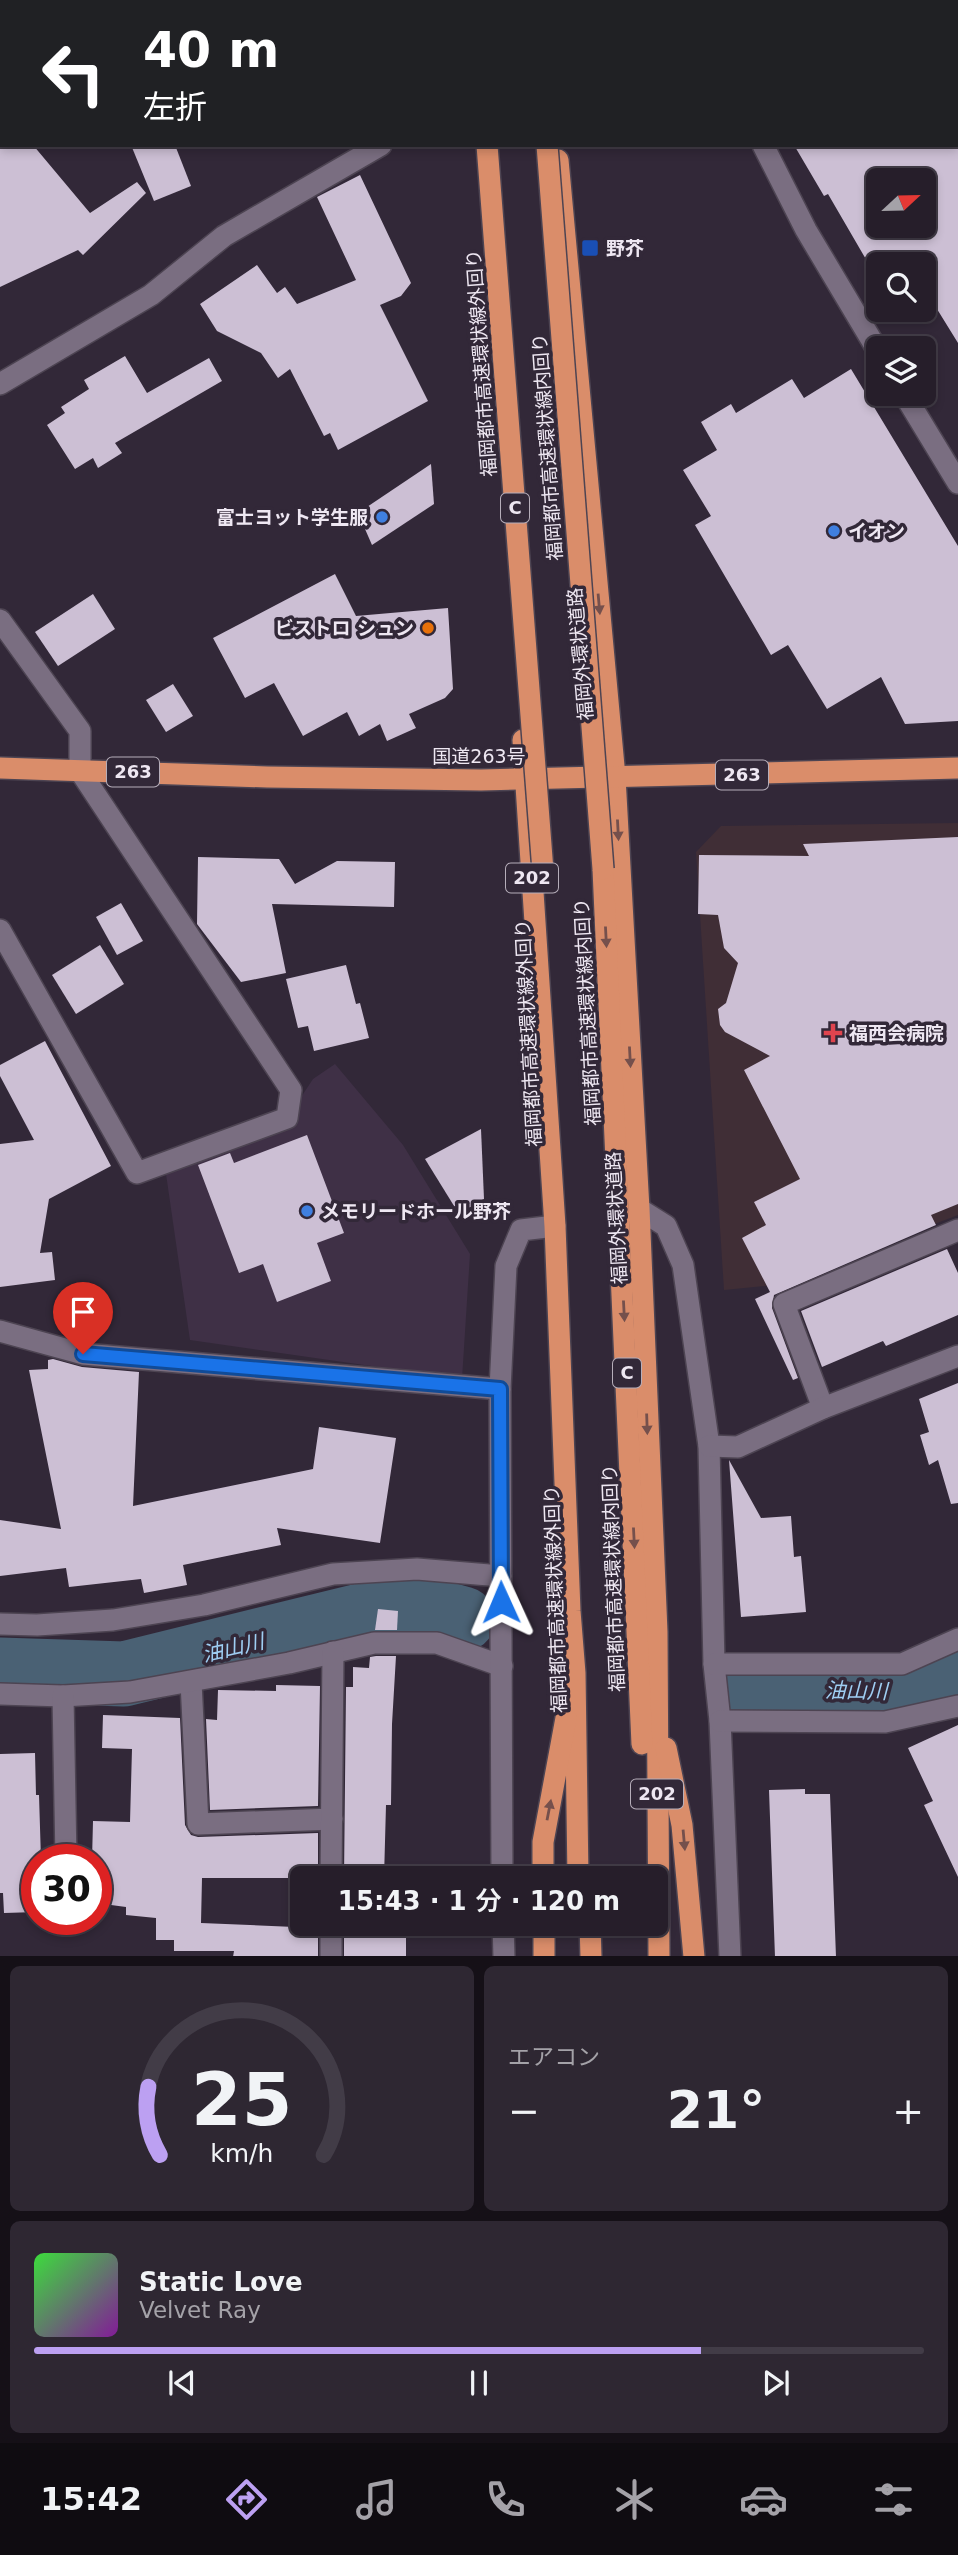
<!DOCTYPE html>
<html lang="ja">
<head>
<meta charset="utf-8">
<style>
	:root { --surface:#261e2a; --page:#2e2732; --text:#f1f3f6; --muted:#a4a2a8; --line:#423c47; --accent:#bca0f2 }
	body { margin:0; font-family:"DejaVu Sans","Noto Sans JP",sans-serif; background:var(--page); color:var(--text); height:100vh; display:flex; flex-direction:column; font-size:26px; white-space:nowrap }
	* { box-sizing:border-box; margin:0 }
	p { font-size:23px; color:var(--muted) }
	.icon { flex:none; width:38px; height:38px; fill:none; stroke:currentColor; stroke-width:2; stroke-linecap:round; stroke-linejoin:round }
	.map { position:relative; height:1956px; overflow:hidden }
	.details { display:flex; flex-direction:column; gap:10px; padding:10px; background:#151017; flex:1 }
	.details>* { flex:none }
	.guide { position:absolute; left:0px; top:0px; width:959px; height:147px; box-shadow:0 4px 10px #0003,0 0 0 2px var(--line); background:#202124; color:#fff; overflow:hidden }
	.needle { width:46px; rotate:68deg }
	.buttons { position:absolute; left:866px; top:168px; display:grid; gap:14px }
	.buttons a { display:grid; place-items:center; width:70px; height:70px; border-radius:10px; background:var(--surface); box-shadow:0 4px 10px #0003,0 0 0 2px var(--line); font-size:35px }
	.speed { position:absolute; left:21px; top:1844px; display:flex; gap:14px; font-size:35px; font-weight:700; text-align:center }
	.speed>* { display:grid; place-content:center; width:91px; height:91px; border-radius:50%; background:var(--surface); box-shadow:0 4px 10px #0003,0 0 0 2px var(--line); line-height:1 }
	.speed .limit { border:10px solid #d22; background:#fff; color:#111 }
	.pin { position:absolute; display:grid; place-items:center; width:60px; height:60px; color:#fff; margin:-72px -30px; border-radius:50% 50% 50% 0; rotate:-45deg; box-shadow:0 0 7px #0007 }
	.pin .icon { rotate:45deg }
	.me { position:absolute; width:77px; margin:-38px; rotate:359deg; stroke-linejoin:round; filter:drop-shadow(0 0 5px #0008) }
	.turn { display:flex; align-items:center; gap:24px; height:147px; padding:0 28px; font-size:32px }
	.turn .icon { width:91px; height:91px; stroke-width:2.5 }
	.turn b { display:block; font-size:49px; line-height:60px }
	.big { font-size:52px; font-weight:600; line-height:1.1 }
	.details .card { flex:1; display:flex; flex-direction:column; justify-content:center; gap:10px; min-width:0; padding:0 24px; border-radius:10px; background:var(--page) }
	.details .dial { align-items:center; gap:0 }
	.dial svg { height:182px; overflow:visible; fill:none; stroke:var(--line); stroke-width:7; stroke-linecap:round; text-anchor:middle }
	.dial text { fill:var(--text); stroke:none }
	.song { display:flex; align-items:center; gap:21px }
	.cover { width:84px; height:84px; border-radius:10px; background:linear-gradient(135deg,hsl(120 70% 55%),hsl(290 70% 35%)) }
	.played { height:7px; border-radius:4px; background:linear-gradient(90deg,var(--accent) 75%,var(--line) 75%) }
	.keys { display:flex; justify-content:space-around; direction:ltr }
	.heat { display:flex; justify-content:space-between; align-items:center; font-size:38px; direction:ltr }
	.details .tiles { flex:1; display:grid; gap:10px; grid-template-columns:1fr 1fr }
	.card:last-child { grid-column:span 2 }
	.trip { position:absolute; left:290px; top:1866px; width:378px; height:70px; border-radius:10px; background:var(--surface); box-shadow:0 4px 10px #0003,0 0 0 2px var(--line); font-weight:600; line-height:70px; text-align:center }
	.dock { display:flex; height:112px; justify-content:space-around; align-items:center; background:#0f0c11; color:var(--muted) }
	.dock .icon { width:49px; height:49px }
	.dock .current { color:var(--accent) }
	.dock b { font-size:32px; color:var(--text) }
	.map>svg:first-child { display:block }
	.built { fill:#3f3046 }
	.medical { fill:#402e36 }
	.lines { fill:none; stroke-linecap:round; stroke-linejoin:round }
	.river { stroke:#4a6174; stroke-width:65 }
	.building { fill:#ccbfd4; fill-rule:evenodd }
	.minor-casing { stroke:#4d4452; stroke-width:24 }
	.highway-casing { stroke:#4d4452; stroke-width:24 }
	.minor { stroke:#7a6e81; stroke-width:21 }
	.highway { stroke:#da8d6a; stroke-width:21 }
	.highway-bridge-casing { stroke:#4d4452; stroke-width:24; stroke-linecap:butt }
	.highway-bridge { stroke:#da8d6a; stroke-width:21 }
	.oneway { fill:#75504c }
	.route-casing { stroke:#114b97; stroke-width:18 }
	.route { stroke:#1a73e8; stroke-width:12 }
	.transit-dot { fill:#1a4fb4; stroke:#322838; stroke-width:2.5 }
	.shop-dot { fill:#3f7fe0; stroke:#322838; stroke-width:2.5 }
	.food-dot { fill:#e8710a; stroke:#322838; stroke-width:2.5 }
	.health-dot { fill:#e0444e; stroke:#322838; stroke-width:2.5 }
	.labels { text-anchor:middle; stroke-width:7; stroke-linejoin:round; paint-order:stroke }
	.shield { fill:#322838; stroke:#b6aeba; stroke-width:2 }
	.shield-label { font-size:18px; font-weight:bold; fill:#eee7f2 }
	.poi-label { font-size:19px; font-weight:bold; fill:#eee7f2; stroke:#322838; text-anchor:start }
	.street-label { font-size:19px; fill:#eee7f2; stroke:#322838 }
	.water-label { font-size:21px; font-style:italic; fill:#9fcef3; stroke:#322838 }
</style>
</head>
<body>
<div class="map">
<svg width="958" height="1957" viewBox="0 0 958 1957">
	<rect width="100%" height="100%" fill="#322838"/>
	<!-- built -->
	<path class="built" d="M335,1064L403,1145L470,1254L462,1379L190,1340L165,1167L282,1126L313,1079Z"/>
	<!-- medical -->
	<path class="medical" d="M958,823V1215L775,1285L724,1290L696,852L721,826Z"/>
	<g class="lines">
		<!-- river -->
		<g class="river">
			<path d="M0,1670L124,1674L360,1616L416,1606L463,1619"/>
			<path d="M751,1689L922,1692L958,1677"/>
		</g>
	</g>
	<!-- building -->
	<g class="building">
		<path d="M0,145H33L90,213L137,182L146,193L83,255L78,250L0,287Z"/>
		<path d="M131,145H175L191,186L154,201Z"/>
		<path d="M794,145H958V343L924,288V264H878V280L828,194L824,196ZM878,180H924V226H878Z"/>
		<path d="M360,175L411,283L401,296L380,305L428,401L338,450L330,433L324,436L290,369L278,378L261,353L217,331L200,304L257,265L277,293L285,287L297,304L356,280L317,197Z"/>
		<path d="M125,356L147,393L209,358L222,381L115,443L122,453L98,468L93,458L75,469L47,425L65,413L61,407L89,389L84,380Z"/>
		<path d="M851,369L958,546V721L905,724L881,677L827,709L788,645L771,655L695,525L711,516L683,470L717,450L701,422L731,404L736,413L792,379L804,398Z"/>
		<path d="M431,464L434,504L372,545L358,513Z"/>
		<path d="M335,574L356,616L448,608L453,689L445,698L409,714L416,728L387,741L380,724L359,736L347,712L303,736L274,683L245,698L213,638Z"/>
		<path d="M93,594L115,629L58,666L35,632Z"/>
		<path d="M173,684L193,716L166,732L146,700Z"/>
		<path d="M958,837V1204L931,1215L936,1225L774,1295L772,1308L798,1378L793,1380L755,1299L770,1292L742,1238L766,1225L754,1202L800,1179L744,1070L770,1056L725,1032L720,1025L718,1009L726,1003L738,963L724,948L718,915L698,914L699,855L809,856L803,844Z"/>
		<path d="M198,857L279,859L295,884L337,861L395,862L394,907L272,904L286,973L241,982L197,924Z"/>
		<path d="M121,903L143,941L117,955L96,917Z"/>
		<path d="M100,945L124,984L76,1014L52,975Z"/>
		<path d="M346,965L356,1004L360,1003L369,1038L314,1051L308,1026L298,1028L286,979Z"/>
		<path d="M45,1041L111,1166L49,1199L40,1253L52,1252L55,1280L0,1287V1144L34,1140L0,1076V1065Z"/>
		<path d="M481,1129L484,1199L459,1214L425,1159Z"/>
		<path d="M307,1135L344,1233L317,1243L331,1281L277,1302L263,1264L239,1273L198,1165L230,1153L234,1163Z"/>
		<path d="M947,1249L958,1273V1315L886,1346L883,1341L822,1367L801,1311Z"/>
		<path d="M53,1359L82,1367L139,1372L133,1506L313,1469L319,1427L396,1438L380,1543L277,1528L281,1545L183,1565L187,1585L144,1593L141,1579L69,1587L66,1568L0,1576V1520L61,1529L29,1370L48,1369V1360Z"/>
		<path d="M958,1383V1503L951,1504L938,1460L929,1465L920,1435L929,1432L919,1399Z"/>
		<path d="M729,1460L761,1518L791,1516L794,1557L801,1556L806,1612L741,1617Z"/>
		<path d="M378,1609L398,1611L397,1630H375Z"/>
		<path d="M376,1656H396L392,1724L391,1805H386L384,1878H344L346,1687H353V1667L369,1668L370,1657Z"/>
		<path d="M276,1685L320,1686L318,1806L210,1810L206,1719L217,1720L218,1690L276,1691Z"/>
		<path d="M103,1715L180,1718L185,1825L191,1835L198,1837L318,1833V1878H202L201,1923L318,1928V1957H233L234,1951H174V1940H156V1918L126,1915V1907L111,1905L112,1889L101,1888L103,1866H96V1860H92L93,1821L130,1822L132,1749L102,1748Z"/>
		<path d="M958,1725V1877L924,1805L933,1801L908,1748Z"/>
		<path d="M35,1753L36,1795H39L41,1860H37V1912L4,1913L3,1893H0V1754Z"/>
		<path d="M805,1789V1794H830L836,1957H775L769,1790Z"/>
		<path d="M344,1930L406,1933V1957H344Z"/>
	</g>
	<g class="lines">
		<!-- minor casing -->
		<g class="minor-casing">
			<g id="minor">
				<path d="M643,0L645,2"/>
				<path d="M907,2L910,0"/>
				<path d="M763,145L806,230L878,351"/>
				<path d="M0,384L151,295L224,236L381,145"/>
				<path d="M904,394L958,483"/>
				<path d="M0,620L80,731V771L291,1090L287,1118L137,1173L0,930"/>
				<path d="M639,1209L666,1226L683,1265L709,1446L714,1664L720,1721L730,1957"/>
				<path d="M0,1331L83,1354L500,1389"/>
				<path d="M823,1408L784,1304L958,1230"/>
				<path d="M709,1446L738,1447L823,1408L958,1356"/>
				<path d="M0,1624L37,1625L113,1620L204,1605L333,1574L417,1569L501,1576"/>
				<path d="M714,1664H902L958,1639"/>
				<path d="M191,1682L198,1824L332,1819"/>
				<path d="M0,1694L63,1696L130,1692L289,1663L374,1643H437L502,1666"/>
				<path d="M63,1696L66,1860"/>
				<path d="M720,1721L885,1722L958,1706"/>
				<path d="M331,1878L333,1652"/>
				<path d="M502,1878L500,1389L506,1266L521,1230L555,1226"/>
				<path d="M503,1923L504,1957"/>
				<path d="M331,1957V1923"/>
			</g>
		</g>
		<!-- highway casing -->
		<g class="highway-casing">
			<g id="highway">
				<path d="M467,0V2"/>
				<path d="M544,0V2"/>
				<path d="M558,160L615,777L639,1209L657,1632L659,1957"/>
				<path d="M523,740L555,1226L570,1611L575,1673L578,1878"/>
				<path d="M0,768L267,777L481,780L958,768"/>
				<path d="M603,869L642,1744"/>
				<path d="M666,1748L682,1825L694,1957"/>
				<path d="M543,1878V1842L566,1718"/>
				<path d="M544,1923V1957"/>
				<path d="M590,1923L591,1957"/>
			</g>
		</g>
		<!-- minor -->
		<use href="#minor" class="minor"/>
		<!-- highway -->
		<use href="#highway" class="highway"/>
		<!-- highway-bridge casing -->
		<g class="highway-bridge-casing">
			<g id="highway-bridge">
				<path d="M487,145L543,871"/>
				<path d="M547,145L603,869"/>
			</g>
		</g>
		<!-- highway-bridge -->
		<use href="#highway-bridge" class="highway-bridge"/>
	</g>
	<!-- one-way arrows -->
	<defs><path id="oneway-solid" d="M-6-.8H1V-3.2L6.5 0L1 3.2V.8H-6Z" transform="scale(1.75)"/></defs>
	<g class="oneway">
		<use href="#oneway-solid" transform="translate(599 604) rotate(85)"/>
		<use href="#oneway-solid" transform="translate(618 830) rotate(87)"/>
		<use href="#oneway-solid" transform="translate(606 937) rotate(87)"/>
		<use href="#oneway-solid" transform="translate(630 1057) rotate(87)"/>
		<use href="#oneway-solid" transform="translate(624 1311) rotate(87)"/>
		<use href="#oneway-solid" transform="translate(647 1424) rotate(88)"/>
		<use href="#oneway-solid" transform="translate(634 1538) rotate(87)"/>
		<use href="#oneway-solid" transform="translate(549 1810) rotate(-79)"/>
		<use href="#oneway-solid" transform="translate(684 1840) rotate(85)"/>
	</g>
	<g class="lines">
		<!-- route casing -->
		<g class="route-casing">
			<path id="route" d="M83,1354L500,1389L501,1602"/>
		</g>
		<!-- route -->
		<use href="#route" class="route"/>
	</g>
	<!-- markers -->
	<rect class="transit-dot" x="581" y="239" width="18" height="18" rx="3.5"/>
	<g class="shop-dot">
		<circle cx="382" cy="517" r="7"/>
		<circle cx="834" cy="531" r="7"/>
		<circle cx="307" cy="1211" r="7"/>
	</g>
	<circle class="food-dot" cx="428" cy="628" r="7"/>
	<path class="health-dot" d="M829.5 1022.5h7v7h7v7h-7v7h-7v-7h-7v-7h7z"/>
	<g class="labels">
		<!-- shield labels -->
		<g class="shield">
			<rect x="501" y="493.5" width="28" height="29" rx="5"/>
			<rect x="107" y="757.5" width="52" height="29" rx="5"/>
			<rect x="716" y="760.5" width="52" height="29" rx="5"/>
			<rect x="506" y="863.5" width="52" height="29" rx="5"/>
			<rect x="613" y="1358.5" width="28" height="29" rx="5"/>
			<rect x="631" y="1779.5" width="52" height="29" rx="5"/>
		</g>
		<g class="shield-label">
			<text x="515" y="514">C</text>
			<text x="133" y="778">263</text>
			<text x="742" y="781">263</text>
			<text x="532" y="884">202</text>
			<text x="627" y="1379">C</text>
			<text x="657" y="1800">202</text>
		</g>
		<!-- poi labels -->
		<g class="poi-label">
			<text x="606" y="255">野芥</text>
			<text x="368" y="524" text-anchor="end">富士ヨット学生服</text>
			<text x="848" y="538">イオン</text>
			<text x="414" y="635" text-anchor="end">ビストロ シュン</text>
			<text x="849" y="1040">福西会病院</text>
			<text x="321" y="1218">メモリードホール野芥</text>
		</g>
		<!-- street labels -->
		<g class="street-label">
			<text transform="translate(481 363) rotate(-94)" y="7">福岡都市高速環状線外回り</text>
			<text transform="translate(547 447) rotate(-94)" y="7">福岡都市高速環状線内回り</text>
			<text transform="translate(580 654) rotate(-95)" y="7">福岡外環状道路</text>
			<text x="479" y="763">国道263号</text>
			<text transform="translate(587 1012) rotate(-93)" y="7">福岡都市高速環状線内回り</text>
			<text transform="translate(528 1033) rotate(-93)" y="7">福岡都市高速環状線外回り</text>
			<text transform="translate(616 1218) rotate(-93)" y="7">福岡外環状道路</text>
			<text transform="translate(613 1578) rotate(-92)" y="7">福岡都市高速環状線内回り</text>
			<text transform="translate(555 1599) rotate(-92)" y="7">福岡都市高速環状線外回り</text>
		</g>
		<!-- water labels -->
		<g class="water-label">
			<text transform="translate(233 1648) rotate(-13)" y="7">油山川</text>
			<text transform="translate(856 1691) rotate(1)" y="7">油山川</text>
		</g>
	</g>
</svg>
<div class="buttons">
<a><svg class="needle" viewBox="-14 -14 28 28"><path d="M0-13l5 13h-10z" fill="#e53935"/><path d="M0 13l5-13h-10z" fill="#a4a2a8"/></svg></a>
<a><svg class="icon" aria-label="search" viewBox="0 0 24 24"><circle cx="10" cy="10" r="6"/><path d="M15 15l6 6"/></svg></a>
<a><svg class="icon" aria-label="layers" viewBox="0 0 24 24"><path d="M12 4l9 5-9 5-9-5zM3 14l9 5 9-5"/></svg></a>
</div>
<div class="speed"><div class="limit">30</div></div>
<div class="pin" style="left:83px;top:1354px;background:#d93025"><svg class="icon" aria-label="arrive" viewBox="0 0 24 24"><path d="M6 21V4h12l-3 4 3 4H6"/></svg></div>
<svg class="me" style="left:501px;top:1602px" viewBox="-20 -20 40 40"><path d="M0-17L14 15 0 8-14 15z" fill="#1a73e8" stroke="#fff" stroke-width="4"/></svg>
<div class="trip">15:43 · 1 分 · 120 m</div>
<div class="guide">
<div class="turn"><svg class="icon" aria-label="left" viewBox="0 0 24 24"><path d="M17 20v-9H6M10 6l-5 5 5 5"/></svg><div><b>40 m</b>左折</div></div>
</div>
</div>
<section class="details">
<div class="tiles">
<div class="card dial"><svg viewBox="0 0 100 80">
<path d="M14 69A42 42 0 1 1 86 69"/>
<path d="M14 69A42 42 0 0 1 9 39" stroke="#bca0f2"/>
<text x="50" y="56" font-size="32" font-weight="700">25</text>
<text x="50" y="72" font-size="11">km/h</text>
</svg></div>
<div class="card"><p>エアコン</p>
<div class="heat"><a>−</a><b class="big">21°</b><a>+</a></div>
</div>
<div class="card">
<div class="song"><i class="cover"></i><div><b>Static Love</b><p>Velvet Ray</p></div></div>
<div class="played"></div>
<div class="keys"><svg class="icon" aria-label="previous" viewBox="0 0 24 24"><path d="M18 5L8 12l10 7zM5 5v14"/></svg><svg class="icon" aria-label="pause" viewBox="0 0 24 24"><path d="M8 5v14M16 5v14"/></svg><svg class="icon" aria-label="next" viewBox="0 0 24 24"><path d="M6 5l10 7-10 7zM19 5v14"/></svg></div>
</div>
</div>
</section>
<nav class="dock">
<b>15:42</b>
<svg class="icon current" aria-label="directions" viewBox="0 0 24 24"><path d="M12 3l9 9-9 9-9-9zM9 14v-3h6M13 9l2 2-2 2"/></svg>
<svg class="icon" aria-label="music" viewBox="0 0 24 24"><path d="M9 18V5l10-2v13"/><circle cx="6" cy="18" r="3"/><circle cx="16" cy="16" r="3"/></svg>
<svg class="icon" aria-label="phone" viewBox="0 0 24 24"><path d="M5 4h4l2 5-3 2q2 4 5 5l2-3 5 2v4C11 20 4 13 5 4z"/></svg>
<svg class="icon" aria-label="climate" viewBox="0 0 24 24"><path d="M12 3v18M4 7l16 10M4 17L20 7"/></svg>
<svg class="icon" aria-label="car" viewBox="0 0 24 24"><path d="M5 17H2v-5l4-1 3-4h7l3 4 3 1v5h-3M9 17h6M6 11h13"/><circle cx="7" cy="17" r="2"/><circle cx="17" cy="17" r="2"/></svg>
<svg class="icon" aria-label="filters" viewBox="0 0 24 24"><path d="M4 7h16M4 17h16"/><circle cx="9" cy="7" r="2"/><circle cx="15" cy="17" r="2"/></svg>
</nav>
</body>
</html>
